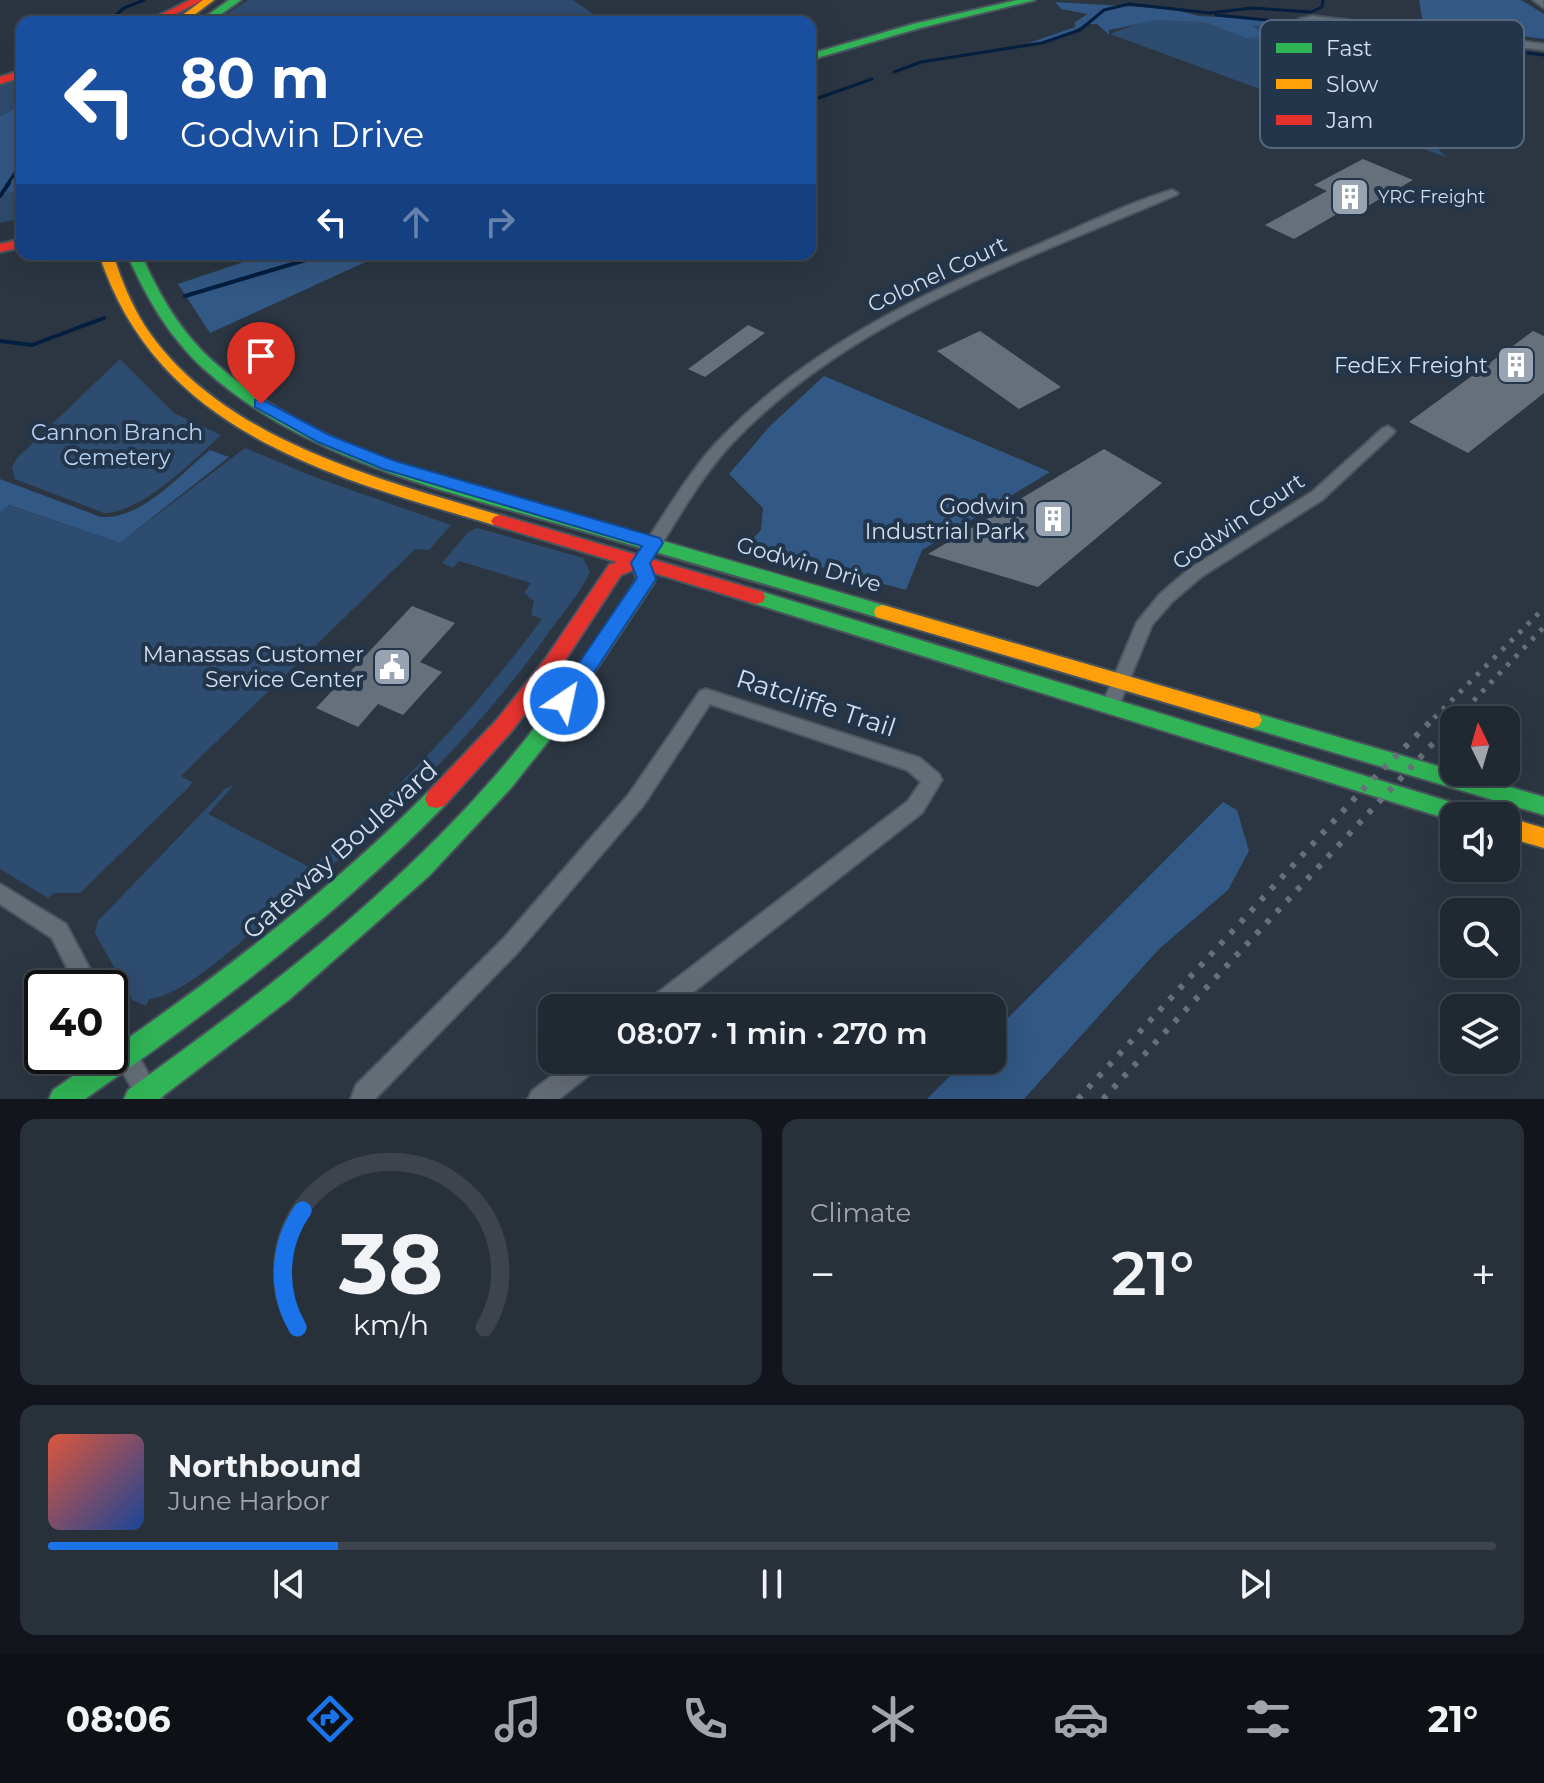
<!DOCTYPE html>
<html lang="en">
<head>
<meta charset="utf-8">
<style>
	:root { --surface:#202832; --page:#28303a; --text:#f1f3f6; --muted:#a2a6ac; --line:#3d444d; --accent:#1a73e8 }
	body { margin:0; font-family:Montserrat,sans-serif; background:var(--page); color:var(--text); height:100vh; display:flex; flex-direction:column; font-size:30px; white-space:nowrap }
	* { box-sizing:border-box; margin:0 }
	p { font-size:26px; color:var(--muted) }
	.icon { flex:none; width:44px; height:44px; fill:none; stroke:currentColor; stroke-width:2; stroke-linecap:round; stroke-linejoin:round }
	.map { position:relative; height:1099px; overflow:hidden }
	.details { display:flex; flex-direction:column; gap:20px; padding:20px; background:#12161c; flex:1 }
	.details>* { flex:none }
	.guide { position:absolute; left:16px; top:16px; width:800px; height:244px; border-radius:16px; box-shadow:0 8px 32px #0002,0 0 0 2px var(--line); background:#1a4fa0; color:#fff; overflow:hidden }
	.needle { width:52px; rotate:355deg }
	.buttons { position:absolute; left:1440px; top:706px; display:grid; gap:16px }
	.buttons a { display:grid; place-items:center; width:80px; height:80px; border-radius:16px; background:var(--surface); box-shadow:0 8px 32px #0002,0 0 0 2px var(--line); font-size:40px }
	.speed { position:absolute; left:24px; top:970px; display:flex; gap:16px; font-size:40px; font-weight:700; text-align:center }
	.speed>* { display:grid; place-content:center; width:104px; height:104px; border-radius:50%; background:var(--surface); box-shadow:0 8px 32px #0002,0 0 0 2px var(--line); line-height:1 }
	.speed .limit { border:4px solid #111; border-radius:12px; background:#fff; color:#111 }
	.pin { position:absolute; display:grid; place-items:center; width:68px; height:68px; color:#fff; margin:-82px -34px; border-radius:50% 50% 50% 0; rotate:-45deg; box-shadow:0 0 8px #0007 }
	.pin .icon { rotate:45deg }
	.me { position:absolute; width:88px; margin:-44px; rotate:34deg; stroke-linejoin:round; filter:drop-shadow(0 0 6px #0008) }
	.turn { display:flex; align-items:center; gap:28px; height:168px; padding:0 32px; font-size:36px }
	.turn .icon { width:104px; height:104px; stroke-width:2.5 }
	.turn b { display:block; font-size:56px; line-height:68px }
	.lanes { display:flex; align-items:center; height:76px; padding:0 32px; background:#0003; justify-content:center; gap:40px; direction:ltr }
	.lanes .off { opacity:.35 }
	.big { font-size:60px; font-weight:600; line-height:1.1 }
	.details .widget { flex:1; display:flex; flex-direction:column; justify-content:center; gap:12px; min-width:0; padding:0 28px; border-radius:16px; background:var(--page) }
	.details .dial { align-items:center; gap:0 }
	.dial svg { height:208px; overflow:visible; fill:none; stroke:var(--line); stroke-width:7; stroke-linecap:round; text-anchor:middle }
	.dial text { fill:var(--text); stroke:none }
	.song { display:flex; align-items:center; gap:24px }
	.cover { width:96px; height:96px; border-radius:12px; background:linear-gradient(135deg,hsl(10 70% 55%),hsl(220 70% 35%)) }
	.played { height:8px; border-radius:4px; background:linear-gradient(90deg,var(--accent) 20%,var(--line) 20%) }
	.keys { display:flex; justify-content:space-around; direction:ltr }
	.heat { display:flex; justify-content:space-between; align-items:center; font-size:44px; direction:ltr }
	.details .tiles { flex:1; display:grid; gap:20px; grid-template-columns:1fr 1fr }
	.widget:last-child { grid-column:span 2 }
	.trip { position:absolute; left:538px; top:994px; width:468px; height:80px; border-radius:16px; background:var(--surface); box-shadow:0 8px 32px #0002,0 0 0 2px var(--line); font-weight:600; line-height:80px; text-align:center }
	.menu { display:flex; height:128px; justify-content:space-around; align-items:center; background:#0d1014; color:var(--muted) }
	.menu .icon { width:56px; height:56px }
	.menu .active { color:var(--accent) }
	.menu b { font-size:36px; color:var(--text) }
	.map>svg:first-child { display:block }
	.green { fill:#2e4c6f }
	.forest { fill:#325885 }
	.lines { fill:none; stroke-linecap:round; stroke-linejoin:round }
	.stream-far1 { stroke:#041e3f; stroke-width:3 }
	.stream { stroke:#041e3f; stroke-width:4 }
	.building { fill:#66707a }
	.street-casing { stroke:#4a545f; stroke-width:4 }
	.fast-casing { stroke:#4a545f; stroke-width:4 }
	.slow-casing { stroke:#4a545f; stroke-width:4 }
	.jam-casing { stroke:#4a545f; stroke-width:4 }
	.street { fill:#646c76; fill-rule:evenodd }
	.fast { fill:#30b455; fill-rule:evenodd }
	.slow { fill:#ff9f0a; fill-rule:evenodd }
	.jam { fill:#e5322d; fill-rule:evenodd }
	.rail-far1 { stroke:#676f78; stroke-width:5; stroke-dasharray:4 8; stroke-linecap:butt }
	.rail { stroke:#676f78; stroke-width:6; stroke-dasharray:5 10; stroke-linecap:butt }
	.route { fill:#1a73e8; stroke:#114b97; stroke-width:2 }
	.labels { text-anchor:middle; stroke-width:8; stroke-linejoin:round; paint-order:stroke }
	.far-poi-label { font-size:18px; fill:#d3dfed; stroke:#22354b; text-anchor:start }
	.street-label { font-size:22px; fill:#d3dfed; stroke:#22354b }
	.poi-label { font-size:22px; fill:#d3dfed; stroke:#22354b; text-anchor:end }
	.park-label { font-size:22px; fill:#bbd3f2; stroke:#22354b }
	.near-street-label { font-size:26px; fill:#d3dfed; stroke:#22354b }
	.key { fill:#22354b; stroke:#57687c; stroke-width:2 }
	.key-label { font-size:22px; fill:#d3dfed }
</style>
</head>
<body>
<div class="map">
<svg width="1544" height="1099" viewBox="0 0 1544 1099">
	<rect width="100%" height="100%" fill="#2b3642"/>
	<!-- green -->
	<g class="green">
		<path d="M248,0H573L605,22H214Z"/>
		<path d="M1158,16L1310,33L1448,158L1110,34Z"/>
		<path d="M22,77V104L0,117V84Z"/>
		<path d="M22,189V218L0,223V196Z"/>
		<path d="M120,359L174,413L221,435C194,460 142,513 104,513L15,479L12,467L17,458Z"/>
		<path d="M245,448L317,478L451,525L429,550L415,549L181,776L192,782L189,787L80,893H53L48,898L0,869V512L8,505L120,543Z"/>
		<path d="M477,528L583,558L590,572C580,593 563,613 549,632C469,747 363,842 255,930C230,951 181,996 149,999L146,1006L132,1000L95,933L98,921L225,789L234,785L208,814L311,868C396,791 474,712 542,619L531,615L534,601L524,593L531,583L459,561L453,568L442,563L468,532Z"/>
	</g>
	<!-- forest -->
	<g class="forest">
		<path d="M1419,0H1521L1544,14V39L1423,23Z"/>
		<path d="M1055,2L1172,9L1199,16L1261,19L1289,25L1279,28L1253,26L1266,36L1246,38L1205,22L1157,20L1109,30V35L1097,24H1085L1060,39L1026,44L1075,27V22L1088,14L1061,9Z"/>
		<path d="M22,104V189L0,196V117Z"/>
		<path d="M267,254H383L210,333L178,284Z"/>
		<path d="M824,376L1050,472L922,550L906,590L745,547L761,530L763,508L729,474L769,427Z"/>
		<path d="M210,450L229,457L120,543L9,505L0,512V479L101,517C143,519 178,476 210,450Z"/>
		<path d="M1223,802L1237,810L1249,851L1228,890L1159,949L1024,1099H927L966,1060H992V1034Z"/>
	</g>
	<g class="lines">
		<!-- stream-far1 -->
		<g class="stream-far1">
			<path d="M1216,15L1286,22"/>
			<path d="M108,22L124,8L144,0"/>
			<path d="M1313,27L1390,34"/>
			<path d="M1413,37L1505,50"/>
			<path d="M1528,53L1544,55"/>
			<path d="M894,72L921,62L1042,43L1080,30L1104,10L1129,4L1210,13L1252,8L1311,12L1322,7L1323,0"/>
			<path d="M810,101L872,79"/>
			<path d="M7,185L22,162"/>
		</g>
		<!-- stream -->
		<g class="stream">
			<path d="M0,196L9,183"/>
			<path d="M185,296L326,254"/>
			<path d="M0,341L32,345L104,318"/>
		</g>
	</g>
	<!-- building -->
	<g class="building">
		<path d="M1363,159L1413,180L1366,207L1356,203L1294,239L1265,225L1327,191L1314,185Z"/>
		<path d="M748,325L765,333L705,377L688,369Z"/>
		<path d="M980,331L1061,387L1019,409L937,351Z"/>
		<path d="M1533,331L1544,336V393L1468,453L1409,422Z"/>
		<path d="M1104,449L1162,483L1038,587L928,554Z"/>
		<path d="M412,606L455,623L420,662L442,672L403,715L378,704L358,727L316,708Z"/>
	</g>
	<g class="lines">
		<!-- street casing -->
		<g class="street-casing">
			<g id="street">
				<path d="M1533,0H1543L1544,8Z"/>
				<path d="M1312,16L1544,44V50L1312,22L1305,23L1299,33H1293L1291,31L1299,19Z"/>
				<path d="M1172,190L1178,193L1176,195C1021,262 853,317 733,442C704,473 682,511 660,547H648L646,543L648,539C671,504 693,466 723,436C811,346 923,293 1037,245C1080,227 1128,203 1172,190Z"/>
				<path d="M1388,426L1395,431L1393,434L1322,500L1201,577L1172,602L1152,625L1117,710L1111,712L1105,710L1102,705L1137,622L1160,594L1189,569L1312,492L1383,428Z"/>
				<path d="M706,689L920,758L939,774L942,780L922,813L673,1008H645L648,1000L908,801L921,782L907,770L710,704L643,806L518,952L375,1099H351L356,1085L504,938L629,794L700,691Z"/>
				<path d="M0,884L66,924L100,988H77L52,938L0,904Z"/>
				<path d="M110,1018L118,1021L163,1099H138L110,1050Z"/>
				<path d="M572,1060H601L598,1068L559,1099H528L532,1091Z"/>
			</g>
		</g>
		<!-- fast casing -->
		<g class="fast-casing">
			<g id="fast">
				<path d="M229,0H241L210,22H198Z"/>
				<path d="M1017,0H1035L920,28L810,60V54L913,24Z"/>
				<path d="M127,254H141C159,295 181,333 215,363C317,453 459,483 586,519C685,547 784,576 883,605L890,607L892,612L890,617L883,619C782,589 681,559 580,530C451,492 307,462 204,369C169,337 146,297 127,254Z"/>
				<path d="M640,556L646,558L655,579L653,584L549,740L511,788L429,876L290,999L159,1099H124L128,1090C259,996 389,898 495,776C549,715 593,646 637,579L631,563Z"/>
				<path d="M756,590L1467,807L1475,809L1478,816H1454V821L749,602L747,597L749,592Z"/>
				<path d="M1252,712L1544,797V815L1245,726L1242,720L1245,714Z"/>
				<path d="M436,790L444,792L447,799L444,806C335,917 213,1010 85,1099H49L53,1090L102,1056H110V1051C223,972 331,890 428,792Z"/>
			</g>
		</g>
		<!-- slow casing -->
		<g class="slow-casing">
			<g id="slow">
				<path d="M203,0H214L185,22H173Z"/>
				<path d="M99,254H113C121,279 131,304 145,326C221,441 382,480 506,517L509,521L506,525H494C332,477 157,433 99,254Z"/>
				<path d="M883,605L1252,712L1259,714L1262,720L1259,726L1252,728L876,617L874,612L876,607Z"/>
				<path d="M1506,817L1544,828V848L1506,837Z"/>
			</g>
		</g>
		<!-- jam casing -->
		<g class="jam-casing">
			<g id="jam">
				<path d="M190,0H203L159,22H146Z"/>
				<path d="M22,70V77L0,84V77Z"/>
				<path d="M22,239V247L0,252V244Z"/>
				<path d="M500,515L637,555H648L651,559L763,592L765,597L763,602L756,604L638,568L621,575L560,668L510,733L444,806L436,808L428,806L425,799L428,792L496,721L546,658L609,565L617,562L494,525L491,521L494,517Z"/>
			</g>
		</g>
		<!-- street -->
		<use href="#street" class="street"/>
		<!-- fast -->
		<use href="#fast" class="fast"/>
		<!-- slow -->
		<use href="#slow" class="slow"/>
		<!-- jam -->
		<use href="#jam" class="jam"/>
		<!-- rail-far1 -->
		<g class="rail-far1">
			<path d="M1434,718L1544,608"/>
			<path d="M1457,718L1544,627"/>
		</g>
		<!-- rail -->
		<g class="rail">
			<path d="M1455,720L1459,716"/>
			<path d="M1078,1099L1366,786L1436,716"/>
			<path d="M1103,1099L1454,721"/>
		</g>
	</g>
	<!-- route -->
	<path class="route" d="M261,399L329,435L395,461L660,538L663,543L650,563L656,579L571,707L564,709L553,701L637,578L631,563L642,546L383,469L318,442L255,407V400Z"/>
	<!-- icons -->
	<defs>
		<g id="building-square" transform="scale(2)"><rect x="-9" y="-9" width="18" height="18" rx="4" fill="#98a4b1" stroke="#22354b"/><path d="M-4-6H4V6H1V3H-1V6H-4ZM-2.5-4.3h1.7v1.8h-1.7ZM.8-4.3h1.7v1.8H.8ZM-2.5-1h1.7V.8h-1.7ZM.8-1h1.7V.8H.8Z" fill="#fff"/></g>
		<g id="civic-square" transform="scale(2)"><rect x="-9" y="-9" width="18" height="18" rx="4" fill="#98a4b1" stroke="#22354b"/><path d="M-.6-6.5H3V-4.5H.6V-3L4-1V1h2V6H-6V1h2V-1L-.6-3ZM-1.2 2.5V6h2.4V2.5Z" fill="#fff"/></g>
	</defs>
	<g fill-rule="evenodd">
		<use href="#building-square" x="1350" y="197"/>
		<use href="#building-square" x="1516" y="365"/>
		<use href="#building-square" x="1053" y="519"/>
		<use href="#civic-square" x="392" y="667"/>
	</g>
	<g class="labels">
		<!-- far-poi labels -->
		<g class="far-poi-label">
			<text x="1378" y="203">YRC Freight</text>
		</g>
		<!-- street labels -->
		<g class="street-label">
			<text transform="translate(937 274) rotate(-25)" y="8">Colonel Court</text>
			<text transform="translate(1238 521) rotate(-34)" y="8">Godwin Court</text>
			<text transform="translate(809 564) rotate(16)" y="8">Godwin Drive</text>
		</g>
		<!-- poi labels -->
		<g class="poi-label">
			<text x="1488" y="373">FedEx Freight</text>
			<text x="1025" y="514">Godwin<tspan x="1025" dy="25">Industrial Park</tspan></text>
			<text x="364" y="662">Manassas Customer<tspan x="364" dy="25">Service Center</tspan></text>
		</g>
		<!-- park labels -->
		<g class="park-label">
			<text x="117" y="440">Cannon Branch<tspan x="117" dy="25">Cemetery</tspan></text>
		</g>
		<!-- near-street labels -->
		<g class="near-street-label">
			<text transform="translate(816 703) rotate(18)" y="9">Ratcliffe Trail</text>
			<text transform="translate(340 850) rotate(-42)" y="9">Gateway Boulevard</text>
		</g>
	</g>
	<!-- legend -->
	<rect x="1260" y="20" width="264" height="128" rx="12" class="key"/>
	<rect x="1276" y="43" width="36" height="10" fill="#30b455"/>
	<rect x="1276" y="79" width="36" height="10" fill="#ff9f0a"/>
	<rect x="1276" y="115" width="36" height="10" fill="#e5322d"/>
	<g class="key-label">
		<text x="1326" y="56">Fast</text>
		<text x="1326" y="92">Slow</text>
		<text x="1326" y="128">Jam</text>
	</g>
</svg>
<div class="buttons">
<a><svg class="needle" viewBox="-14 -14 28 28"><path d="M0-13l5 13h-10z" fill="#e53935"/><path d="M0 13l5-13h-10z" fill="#a2a6ac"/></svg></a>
<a><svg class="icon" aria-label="sound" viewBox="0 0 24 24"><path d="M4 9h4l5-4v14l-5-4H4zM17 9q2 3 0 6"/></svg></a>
<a><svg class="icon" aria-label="search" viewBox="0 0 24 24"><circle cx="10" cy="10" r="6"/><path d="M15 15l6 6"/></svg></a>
<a><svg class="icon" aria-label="layers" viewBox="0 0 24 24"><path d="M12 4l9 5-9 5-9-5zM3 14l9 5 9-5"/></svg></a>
</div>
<div class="speed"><div class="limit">40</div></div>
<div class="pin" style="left:261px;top:404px;background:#d93025"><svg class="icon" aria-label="arrive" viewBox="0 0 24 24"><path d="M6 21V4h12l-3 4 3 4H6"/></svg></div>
<svg class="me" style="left:564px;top:701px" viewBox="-20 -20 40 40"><circle r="17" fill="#1a73e8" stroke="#fff" stroke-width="3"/><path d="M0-11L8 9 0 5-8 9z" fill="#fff"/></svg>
<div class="trip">08:07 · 1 min · 270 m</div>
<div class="guide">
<div class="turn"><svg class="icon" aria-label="left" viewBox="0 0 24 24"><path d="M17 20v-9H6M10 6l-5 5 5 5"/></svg><div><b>80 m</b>Godwin Drive</div></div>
<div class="lanes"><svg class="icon" aria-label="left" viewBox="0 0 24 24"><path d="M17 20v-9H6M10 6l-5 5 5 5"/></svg><svg class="icon off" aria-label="ahead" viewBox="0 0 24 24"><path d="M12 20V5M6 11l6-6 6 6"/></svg><svg class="icon off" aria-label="right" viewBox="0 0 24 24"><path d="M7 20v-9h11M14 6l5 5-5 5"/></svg></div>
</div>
</div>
<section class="details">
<div class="tiles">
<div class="widget dial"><svg viewBox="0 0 100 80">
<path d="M14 69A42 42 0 1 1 86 69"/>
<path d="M14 69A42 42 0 0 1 16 24" stroke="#1a73e8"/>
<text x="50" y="56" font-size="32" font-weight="700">38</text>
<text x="50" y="72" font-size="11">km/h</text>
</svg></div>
<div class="widget"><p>Climate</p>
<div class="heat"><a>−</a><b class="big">21°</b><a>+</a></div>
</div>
<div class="widget">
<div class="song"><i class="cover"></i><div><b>Northbound</b><p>June Harbor</p></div></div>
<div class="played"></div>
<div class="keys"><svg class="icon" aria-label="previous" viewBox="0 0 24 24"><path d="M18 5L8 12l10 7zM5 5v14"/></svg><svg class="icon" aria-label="pause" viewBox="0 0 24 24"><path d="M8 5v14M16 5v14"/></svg><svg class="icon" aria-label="next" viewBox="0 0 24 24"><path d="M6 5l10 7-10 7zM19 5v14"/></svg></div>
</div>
</div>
</section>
<nav class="menu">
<b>08:06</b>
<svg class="icon active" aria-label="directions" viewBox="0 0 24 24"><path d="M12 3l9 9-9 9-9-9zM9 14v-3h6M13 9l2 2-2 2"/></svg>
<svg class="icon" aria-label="music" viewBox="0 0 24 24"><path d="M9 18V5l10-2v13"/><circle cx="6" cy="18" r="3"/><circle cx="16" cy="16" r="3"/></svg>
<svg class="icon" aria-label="phone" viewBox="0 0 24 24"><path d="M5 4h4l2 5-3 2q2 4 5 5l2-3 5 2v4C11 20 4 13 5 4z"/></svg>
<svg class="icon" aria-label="climate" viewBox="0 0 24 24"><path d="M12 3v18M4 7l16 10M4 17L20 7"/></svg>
<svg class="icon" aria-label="car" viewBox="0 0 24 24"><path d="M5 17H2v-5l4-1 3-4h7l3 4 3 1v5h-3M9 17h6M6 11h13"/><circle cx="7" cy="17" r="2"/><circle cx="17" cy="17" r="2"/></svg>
<svg class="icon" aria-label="filters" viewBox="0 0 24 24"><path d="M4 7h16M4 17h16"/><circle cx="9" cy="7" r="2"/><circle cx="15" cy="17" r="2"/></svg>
<b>21°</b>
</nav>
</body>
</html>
